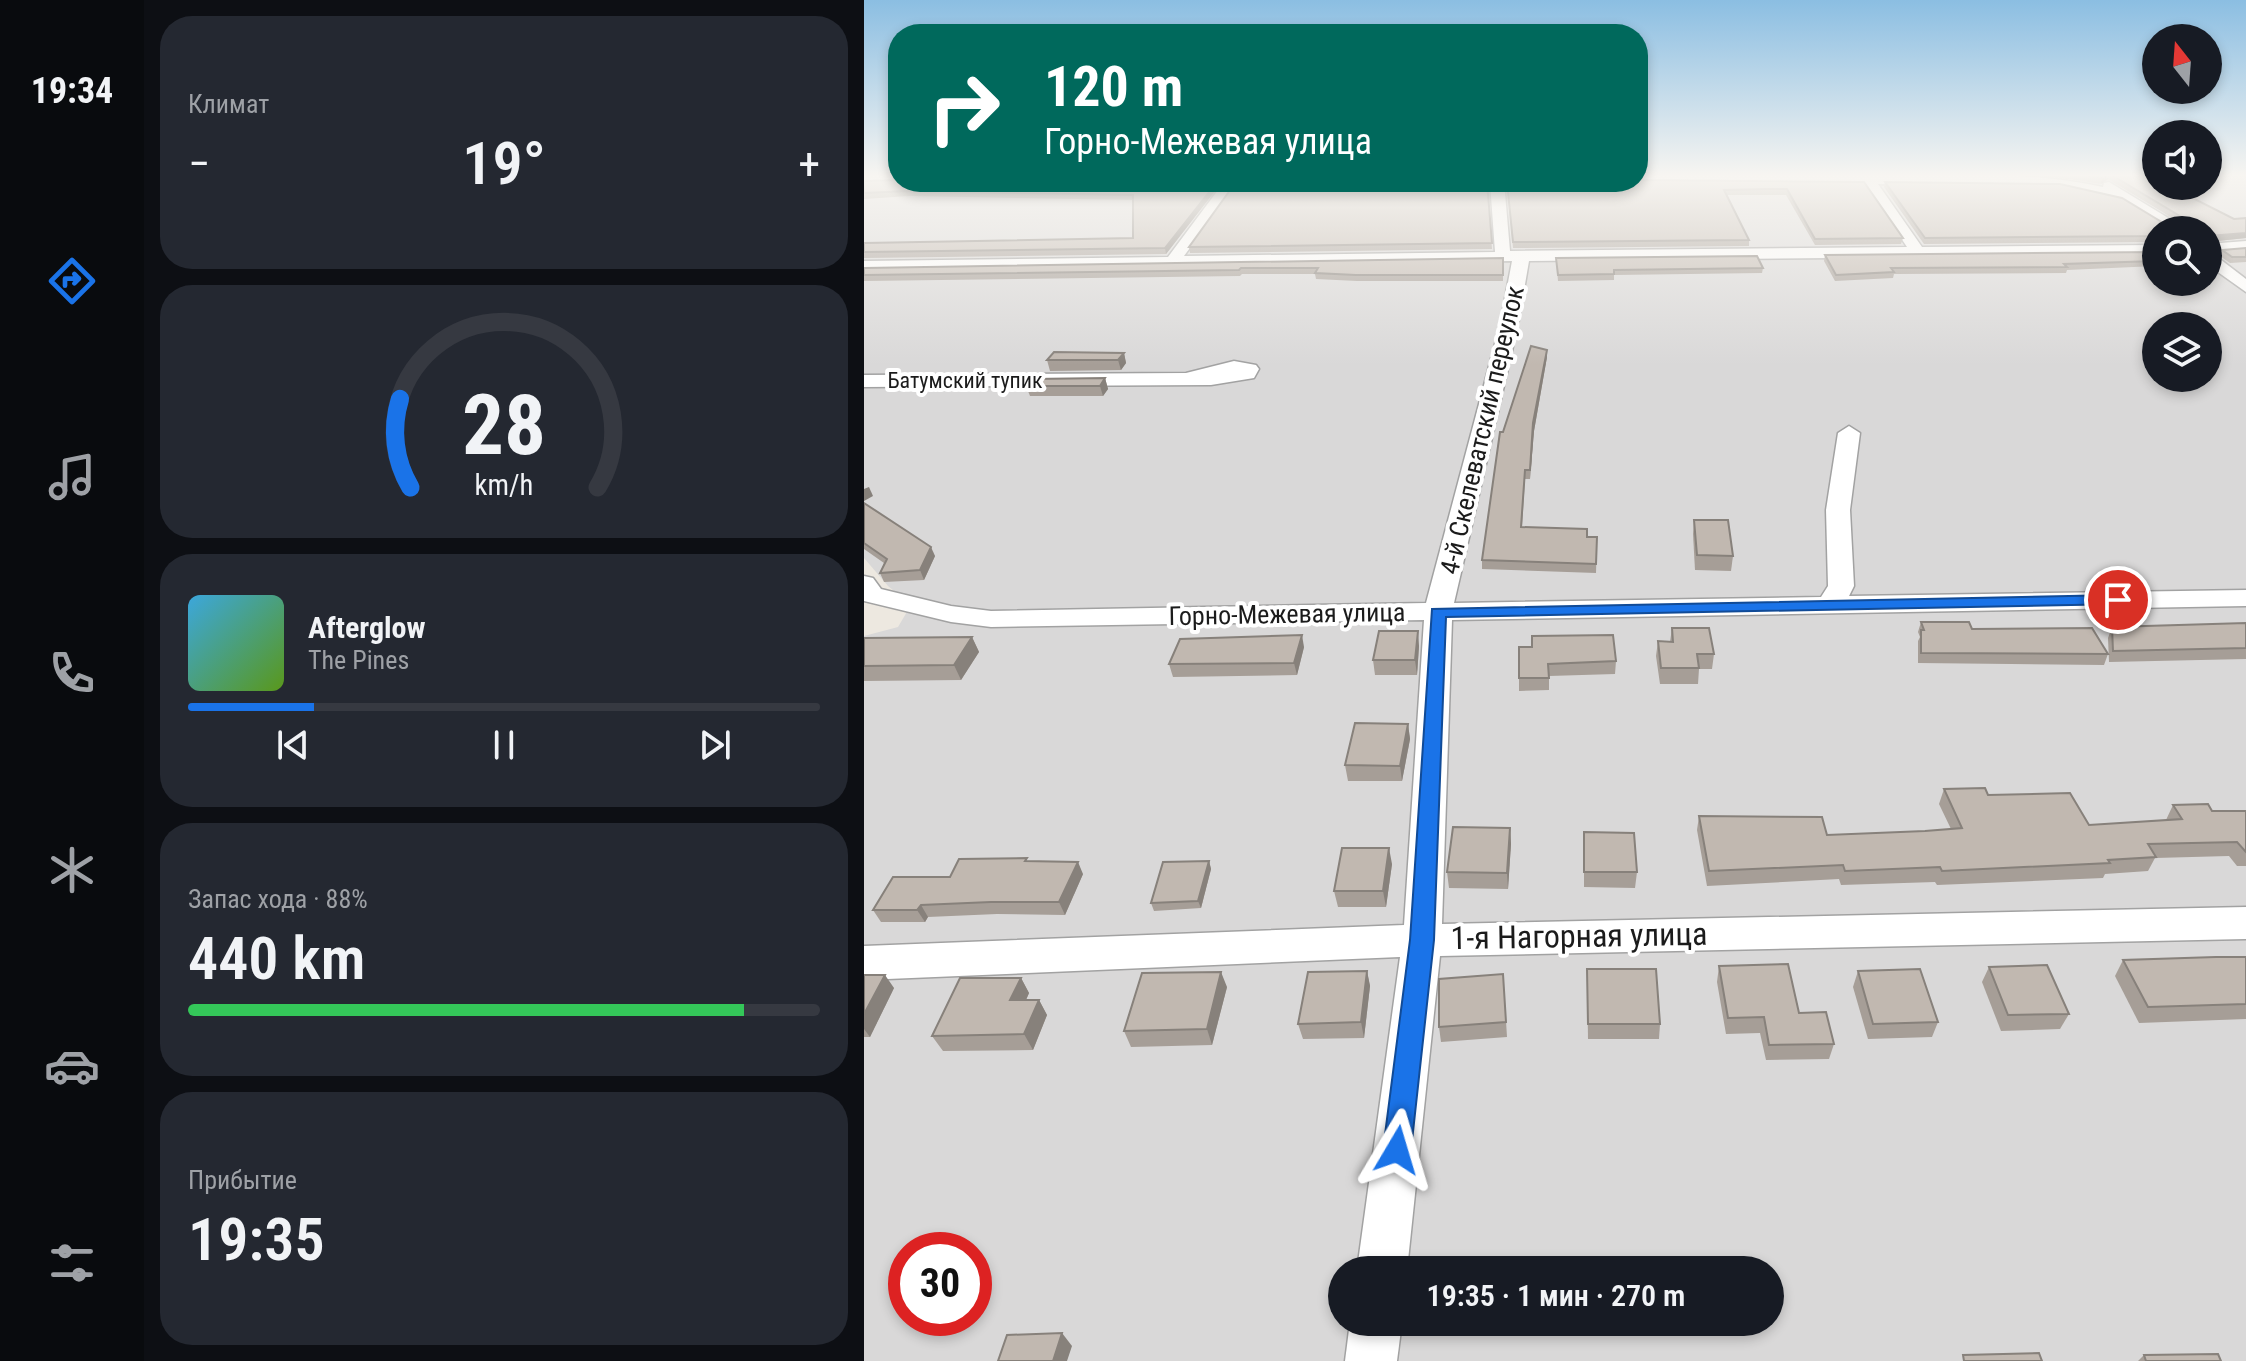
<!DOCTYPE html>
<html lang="ru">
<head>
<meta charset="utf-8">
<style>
	:root { --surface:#171b24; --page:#242831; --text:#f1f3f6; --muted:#9ea1a6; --line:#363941; --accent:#1a73e8 }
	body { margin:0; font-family:"Roboto Condensed",sans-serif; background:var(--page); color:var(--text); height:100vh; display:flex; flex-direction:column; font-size:30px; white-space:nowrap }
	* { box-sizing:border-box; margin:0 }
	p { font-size:26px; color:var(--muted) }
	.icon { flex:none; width:44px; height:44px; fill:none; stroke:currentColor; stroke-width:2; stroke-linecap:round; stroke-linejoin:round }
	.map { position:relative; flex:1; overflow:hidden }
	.side { display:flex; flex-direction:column; gap:16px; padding:16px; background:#0d0f14; width:720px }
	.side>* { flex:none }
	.guide { position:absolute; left:24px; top:24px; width:760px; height:168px; border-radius:32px; box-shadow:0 4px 12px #0003; background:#00695c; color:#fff; overflow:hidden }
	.needle { width:52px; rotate:343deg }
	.buttons { position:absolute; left:1278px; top:24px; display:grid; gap:16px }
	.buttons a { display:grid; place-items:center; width:80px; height:80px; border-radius:50%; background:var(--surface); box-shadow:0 4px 12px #0003; font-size:40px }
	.speed { position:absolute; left:24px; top:1232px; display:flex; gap:16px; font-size:40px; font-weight:700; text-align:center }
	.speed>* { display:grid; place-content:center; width:104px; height:104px; border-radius:50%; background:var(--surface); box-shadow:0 4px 12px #0003; line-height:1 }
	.speed .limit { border:12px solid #d22; background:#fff; color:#111 }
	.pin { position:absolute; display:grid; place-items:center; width:68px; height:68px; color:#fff; margin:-34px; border:4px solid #fff; border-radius:50%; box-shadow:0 2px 8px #0007 }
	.me { position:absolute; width:88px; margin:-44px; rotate:7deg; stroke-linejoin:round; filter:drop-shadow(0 0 6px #0008) }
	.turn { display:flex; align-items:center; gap:28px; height:168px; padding:0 24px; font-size:36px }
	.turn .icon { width:104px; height:104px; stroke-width:2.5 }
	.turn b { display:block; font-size:56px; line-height:68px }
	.big { font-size:60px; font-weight:600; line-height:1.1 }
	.side .tile { flex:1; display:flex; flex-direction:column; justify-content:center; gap:12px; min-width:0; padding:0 28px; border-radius:32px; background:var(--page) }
	.side .dial { align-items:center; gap:0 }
	.dial svg { height:208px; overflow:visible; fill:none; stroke:var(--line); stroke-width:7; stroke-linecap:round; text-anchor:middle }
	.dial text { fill:var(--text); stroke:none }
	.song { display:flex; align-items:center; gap:24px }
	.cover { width:96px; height:96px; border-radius:12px; background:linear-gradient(135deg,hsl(200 70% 55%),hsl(90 70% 35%)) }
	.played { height:8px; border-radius:4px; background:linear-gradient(90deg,var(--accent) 20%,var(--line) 20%) }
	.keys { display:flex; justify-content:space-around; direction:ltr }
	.heat { display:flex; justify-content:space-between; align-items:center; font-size:44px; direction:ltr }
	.charge { height:12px; border-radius:6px; background:linear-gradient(90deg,#34c759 88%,var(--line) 0) }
	.trip { position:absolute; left:464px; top:1256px; width:456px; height:80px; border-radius:40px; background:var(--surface); box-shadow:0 4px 12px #0003; font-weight:600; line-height:80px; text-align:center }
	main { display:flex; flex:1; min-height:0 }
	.dock { display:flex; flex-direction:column; width:144px; justify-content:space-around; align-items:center; background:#090b0e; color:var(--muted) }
	.dock .icon { width:56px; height:56px }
	.dock .on { color:var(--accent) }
	.dock b { font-size:36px; color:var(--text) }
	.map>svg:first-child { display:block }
	.residential { fill:#d9d8d8; fill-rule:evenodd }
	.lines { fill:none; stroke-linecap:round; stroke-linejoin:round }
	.minor-casing { stroke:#a2a2a2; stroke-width:3 }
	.minor { fill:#fff; fill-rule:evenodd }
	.wall { fill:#a69e97 }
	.shaded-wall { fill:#87817b }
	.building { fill:#c1b8b0; stroke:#87817b; stroke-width:2 }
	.route { fill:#1a73e8; stroke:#114b97; stroke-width:2 }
	.labels { text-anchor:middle; stroke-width:8; stroke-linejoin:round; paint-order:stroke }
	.far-street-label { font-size:22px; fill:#1b1b1b; stroke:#fff }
	.street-label { font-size:26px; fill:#1b1b1b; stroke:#fff }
	.near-street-label { font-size:32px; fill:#1b1b1b; stroke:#fff }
</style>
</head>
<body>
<main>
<nav class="dock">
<b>19:34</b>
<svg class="icon on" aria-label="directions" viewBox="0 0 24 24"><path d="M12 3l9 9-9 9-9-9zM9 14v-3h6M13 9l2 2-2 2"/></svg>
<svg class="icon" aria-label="music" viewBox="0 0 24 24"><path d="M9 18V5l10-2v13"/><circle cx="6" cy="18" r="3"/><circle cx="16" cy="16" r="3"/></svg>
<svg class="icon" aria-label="phone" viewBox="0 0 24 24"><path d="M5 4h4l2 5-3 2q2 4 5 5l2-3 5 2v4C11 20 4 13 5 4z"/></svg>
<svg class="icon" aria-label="climate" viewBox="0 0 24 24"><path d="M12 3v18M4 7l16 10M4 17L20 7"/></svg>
<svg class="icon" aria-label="car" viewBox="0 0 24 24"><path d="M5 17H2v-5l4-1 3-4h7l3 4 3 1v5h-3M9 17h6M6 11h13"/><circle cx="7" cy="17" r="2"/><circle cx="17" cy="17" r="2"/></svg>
<svg class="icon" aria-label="filters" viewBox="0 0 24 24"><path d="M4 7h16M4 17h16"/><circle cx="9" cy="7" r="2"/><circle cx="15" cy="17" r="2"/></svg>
</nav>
<section class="side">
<div class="tile"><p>Климат</p>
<div class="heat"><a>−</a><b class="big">19°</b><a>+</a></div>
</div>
<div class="tile dial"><svg viewBox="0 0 100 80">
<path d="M14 69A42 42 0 1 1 86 69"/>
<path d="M14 69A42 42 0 0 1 10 35" stroke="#1a73e8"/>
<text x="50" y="56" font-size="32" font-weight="700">28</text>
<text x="50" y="72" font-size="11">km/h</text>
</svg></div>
<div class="tile">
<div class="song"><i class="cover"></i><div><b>Afterglow</b><p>The Pines</p></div></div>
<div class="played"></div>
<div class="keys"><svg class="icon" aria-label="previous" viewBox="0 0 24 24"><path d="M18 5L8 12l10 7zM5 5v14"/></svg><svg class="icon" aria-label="pause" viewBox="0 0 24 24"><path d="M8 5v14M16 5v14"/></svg><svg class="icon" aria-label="next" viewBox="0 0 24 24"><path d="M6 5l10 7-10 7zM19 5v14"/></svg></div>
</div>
<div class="tile"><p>Запас хода · 88%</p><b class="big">440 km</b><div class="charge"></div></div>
<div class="tile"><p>Прибытие</p><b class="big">19:35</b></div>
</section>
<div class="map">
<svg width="1382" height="1361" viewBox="0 0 1382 1361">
	<rect width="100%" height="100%" fill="#ede8e0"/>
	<!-- residential -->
	<path class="residential" d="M0,174H34V182H774V174H1292V186H1344V174H1382V1361H0V636L34,627L47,605L24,586L0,558ZM1292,230H1344V282H1292ZM1292,326H1344V378H1292ZM42,1250H110V1318H42ZM478,1270H906V1322H478Z"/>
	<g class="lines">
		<!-- minor casing -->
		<g class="minor-casing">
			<g id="minor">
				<path d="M995,174C1074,174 1160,170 1239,187L1240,183L1245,182L1324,230H1306L1257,200L1195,186L1014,184L1058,247L1292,245V255L665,261L654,325L590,603L957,597L964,586L962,510L974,433L985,426L996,433L986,510L990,586L985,596L1382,590V606L588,620L578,924L1382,907V939L576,956L543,1270H493L536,957L0,980V946L540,925L560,620L127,627L87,622L0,601V576L9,578L17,589L87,606L127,611L562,603L636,325L648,261L0,271V261L304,257L360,182H374L320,256L631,252L626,182H640L646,251L1043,247L1001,184L770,182H774V175Z"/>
				<path d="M0,175H34V182H38L0,183Z"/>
				<path d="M1382,241V251L1348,253L1382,279V292L1344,265V244Z"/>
				<path d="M370,361L392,365L395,369L390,378L347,385L0,387V375L322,373Z"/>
				<path d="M486,1322H538L533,1361H481Z"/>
			</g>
		</g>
		<!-- minor -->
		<use href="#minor" class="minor"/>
	</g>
	<!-- wall -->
	<g class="wall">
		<path d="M1166,174H1282L1370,219L1382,218V238L1344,242L1292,230V242L1060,244L1020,187L1021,182L1306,227H1323L1244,179L1237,184L1179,175Z"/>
		<path d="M0,181L34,182H358L302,254L0,258V243L269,238V200L45,196L0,199Z"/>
		<path d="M623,182L628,249L326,253L325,247Z"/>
		<path d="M643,182H1000L1039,238L1037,244L951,245L922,195H863L885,240V246L649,248Z"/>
		<path d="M1382,248V262L1366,263L1356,256L1358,250Z"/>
		<path d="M1292,252V266L1203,270L1202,273L1030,274L1029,278L971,281L960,261L961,255Z"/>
		<path d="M639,258V281H493L452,279L451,274H378L376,276L0,281V268Z"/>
		<path d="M692,258L899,268L898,273L750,275V280L694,281Z"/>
		<path d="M683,350V357L670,431L666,479H661L658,527L723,537H733L732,573L618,569V560L639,432Z"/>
		<path d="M260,353L262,363L257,370L186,371L183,360Z"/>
		<path d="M241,378L244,389L239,396H166L162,386Z"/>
		<path d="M0,503L71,556L60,580L20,582L16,573L20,563L0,549Z"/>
		<path d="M830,520L869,556L867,571L831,570L829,534Z"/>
		<path d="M1057,622L1108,629L1244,654L1240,665L1054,663V641L1056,637L1054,632Z"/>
		<path d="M1382,623V659L1245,662L1244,638L1248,627Z"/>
		<path d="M808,628L850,654L848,669H835L834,684H796L792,656L794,641L806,642Z"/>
		<path d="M108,637L115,652L97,680L0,681V638Z"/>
		<path d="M555,646L553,675H511L509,660Z"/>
		<path d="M440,647L433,675L309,677L305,664Z"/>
		<path d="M655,647L752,661L751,674L685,676V690L655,691Z"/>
		<path d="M544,724L546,739L538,781H484L481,765Z"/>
		<path d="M1080,789L1124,795L1225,825L1302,820L1309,805L1348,811H1382V866H1373L1365,856L1291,858L1284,871L1241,874L1239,878L1073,885L1071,882L977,885L975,879L843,886L833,830L835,816L963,835L1061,831L1087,829L1075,804Z"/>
		<path d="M646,828L647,844L644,889L585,888L583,872Z"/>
		<path d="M720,832L773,872L771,888L720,887Z"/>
		<path d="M164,861L219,874L201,915L133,914L64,917L61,922H17L9,910L86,877Z"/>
		<path d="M345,861L347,869L337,908L290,911L287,903Z"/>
		<path d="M528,864L522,907H474L470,891Z"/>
		<path d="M1382,957V1019L1275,1023L1251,976L1259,960Z"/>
		<path d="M855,966L935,1013L970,1044L965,1059L902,1060L896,1033L862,1034L853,982Z"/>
		<path d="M1125,967L1205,1014L1196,1029L1137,1031L1118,982Z"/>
		<path d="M723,969L796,1024L795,1039H724Z"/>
		<path d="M503,971L506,986L500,1038L439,1039L434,1024Z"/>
		<path d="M994,971L1074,1022L1068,1037L1004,1039L989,987Z"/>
		<path d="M639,974L643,1037L577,1042L575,1027Z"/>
		<path d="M0,975L30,988L6,1037H0Z"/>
		<path d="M157,978L165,993L162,1000H175L183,1015L169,1050L79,1051L68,1036Z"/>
		<path d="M363,987L348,1045L267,1047L260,1031Z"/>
		<path d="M1280,1355L1357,1361H1274Z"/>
	</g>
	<!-- shaded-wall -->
	<g class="shaded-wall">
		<path d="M1246,174L1244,179L1237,184L1238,178Z"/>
		<path d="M353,182H358L302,254L301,248Z"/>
		<path d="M1382,233V238L1344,242V236Z"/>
		<path d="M683,350V357L670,431L666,479L669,423Z"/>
		<path d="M260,353L262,363L257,370L254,360Z"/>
		<path d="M241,378L244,389L239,396L236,386Z"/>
		<path d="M5,487L9,496L0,501V489Z"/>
		<path d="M67,547L71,556L60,580L56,570Z"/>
		<path d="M554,631L555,646L553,675L551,660Z"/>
		<path d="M438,635L440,647L433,675L430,663Z"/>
		<path d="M108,637L115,652L97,680L90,665Z"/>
		<path d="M544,724L546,739L538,781L536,766Z"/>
		<path d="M646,828L647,844L644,889L643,873Z"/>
		<path d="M525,848L528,864L522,907L519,891Z"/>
		<path d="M345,861L347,869L337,908L334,901Z"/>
		<path d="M214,862L219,874L201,915L195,902Z"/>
		<path d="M57,905L64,917L61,922L53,910Z"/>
		<path d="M503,971L506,986L500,1038L497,1022Z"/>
		<path d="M357,972L363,987L348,1045L343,1029Z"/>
		<path d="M21,975L30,988L6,1037L0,1029V1014Z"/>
		<path d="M157,978L165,993L155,1016L146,1000Z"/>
		<path d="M175,1000L183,1015L169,1050L160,1034Z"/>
		<path d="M198,1333L208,1346L203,1361H189Z"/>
	</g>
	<!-- building -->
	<g class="building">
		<path d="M1210,174H1246L1238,178Z"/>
		<path d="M1246,174H1282L1292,179V186H1305L1370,219L1382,218V233L1344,236V230H1292V236L1061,238L1021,182L1196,184L1258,198L1306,227H1326L1329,224Z"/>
		<path d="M34,180V182H353L301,248L0,252V243L269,238V195L43,191L0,193V181Z"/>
		<path d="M774,180L1000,182L1039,238L951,239L923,189H902L860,190L885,240L649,242L643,182H774Z"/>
		<path d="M372,182H623L628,243L325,247Z"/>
		<path d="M1382,248V257H1368L1358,250Z"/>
		<path d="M1292,252V261L1200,264L1203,267L1027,268L1030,272L972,275L961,255Z"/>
		<path d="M893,256L899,268L750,270V274L694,275L692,258Z"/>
		<path d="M639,258V275H492L451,273L454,268H377L375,270L0,275V268Z"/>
		<path d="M667,346L683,350L669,423L666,470H661L657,527L723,529V537H733L732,564L618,560L636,432H639Z"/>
		<path d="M190,352L260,353L254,360H183Z"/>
		<path d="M241,378L236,386H162L168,379Z"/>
		<path d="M0,503L67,547L56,570L16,573L23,559L0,543Z"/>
		<path d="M830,520H864L869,556L833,555Z"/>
		<path d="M1057,622H1105L1108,629L1228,628L1244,654L1057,653V630H1060Z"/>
		<path d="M1382,623V648L1249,651L1248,627Z"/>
		<path d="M808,628H845L850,654H833L835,668H797L794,641L809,642Z"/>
		<path d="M515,631H554L551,660H509Z"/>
		<path d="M438,635L430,663L305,664L316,639Z"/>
		<path d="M749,635L752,661L684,664L685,678H655V647H668V636Z"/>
		<path d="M108,637L90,665L0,666V638Z"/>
		<path d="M491,723L544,724L536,766L481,765Z"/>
		<path d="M1121,788L1124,795L1206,793L1225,825L1318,819L1309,805L1344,804L1348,811H1382V852L1373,842L1284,844L1292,857L1244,860L1246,863L1078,871L1076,867L981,871L979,865L845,871L835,816L958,817L963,835L1061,831L1098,828L1080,789Z"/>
		<path d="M589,827L646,828L643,873L583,872Z"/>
		<path d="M720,832L770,833L773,872H720Z"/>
		<path d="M478,848H525L519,891H470Z"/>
		<path d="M163,858L161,861L214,862L195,902H127L57,905L53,910H9L29,877H86L95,859Z"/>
		<path d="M345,861L334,901L287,903L299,862Z"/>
		<path d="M1352,957H1382V1004L1284,1007L1259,960Z"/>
		<path d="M924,964L935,1013L962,1012L970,1044L905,1045L900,1017L864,1018L855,966Z"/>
		<path d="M1183,965L1205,1014L1144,1015L1125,967Z"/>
		<path d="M723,969H792L796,1024H724Z"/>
		<path d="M1056,969L1074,1022L1009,1024L994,971Z"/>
		<path d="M503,971L497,1022L434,1024L444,972Z"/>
		<path d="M357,972L343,1029L260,1031L278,973Z"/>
		<path d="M639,974L642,1022L575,1027V979Z"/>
		<path d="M0,975H21L0,1014Z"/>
		<path d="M96,978H157L146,1000H175L160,1034L68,1036Z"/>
		<path d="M198,1333L189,1361H134L143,1335Z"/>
		<path d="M1175,1353L1178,1361H1100L1099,1355Z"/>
		<path d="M1354,1354L1357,1361H1282L1280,1355Z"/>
	</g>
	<!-- sky -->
	<linearGradient id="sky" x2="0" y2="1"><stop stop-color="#8bbee2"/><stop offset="0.48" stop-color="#f7f5f1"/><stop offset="1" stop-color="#f7f5f1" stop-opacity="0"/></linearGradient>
	<rect width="1382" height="365" fill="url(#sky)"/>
	<!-- route -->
	<path class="route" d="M1254,595L1262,600L1260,604L582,617L570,940L547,1150L543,1159L533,1163L523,1159L519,1150L546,940L568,609Z"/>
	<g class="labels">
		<!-- far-street labels -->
		<g class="far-street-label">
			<text x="101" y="388">Батумский тупик</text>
		</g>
		<!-- street labels -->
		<g class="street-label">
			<text transform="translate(618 430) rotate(-77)" y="9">4-й Скелеватский переулок</text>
			<text transform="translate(423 614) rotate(-1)" y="9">Горно-Межевая улица</text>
		</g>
		<!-- near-street labels -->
		<g class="near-street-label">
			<text transform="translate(715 936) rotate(-1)" y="11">1-я Нагорная улица</text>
		</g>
	</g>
</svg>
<div class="buttons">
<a><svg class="needle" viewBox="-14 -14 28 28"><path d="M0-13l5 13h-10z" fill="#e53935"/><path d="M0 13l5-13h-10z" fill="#9ea1a6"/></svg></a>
<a><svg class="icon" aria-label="sound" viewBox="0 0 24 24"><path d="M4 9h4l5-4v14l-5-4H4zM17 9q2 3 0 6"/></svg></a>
<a><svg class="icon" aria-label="search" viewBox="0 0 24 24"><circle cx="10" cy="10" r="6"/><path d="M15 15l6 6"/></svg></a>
<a><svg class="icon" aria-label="layers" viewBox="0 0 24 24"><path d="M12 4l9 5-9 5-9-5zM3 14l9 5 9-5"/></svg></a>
</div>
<div class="speed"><div class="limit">30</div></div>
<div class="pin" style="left:1254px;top:600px;background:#d93025"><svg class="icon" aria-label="arrive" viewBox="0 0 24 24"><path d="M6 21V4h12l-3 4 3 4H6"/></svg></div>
<svg class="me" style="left:533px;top:1150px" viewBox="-20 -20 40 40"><path d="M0-17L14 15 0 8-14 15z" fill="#1a73e8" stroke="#fff" stroke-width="4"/></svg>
<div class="trip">19:35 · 1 мин · 270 m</div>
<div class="guide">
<div class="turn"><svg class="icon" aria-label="right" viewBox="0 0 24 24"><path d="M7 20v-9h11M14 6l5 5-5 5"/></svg><div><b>120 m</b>Горно-Межевая улица</div></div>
</div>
</div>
</main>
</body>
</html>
